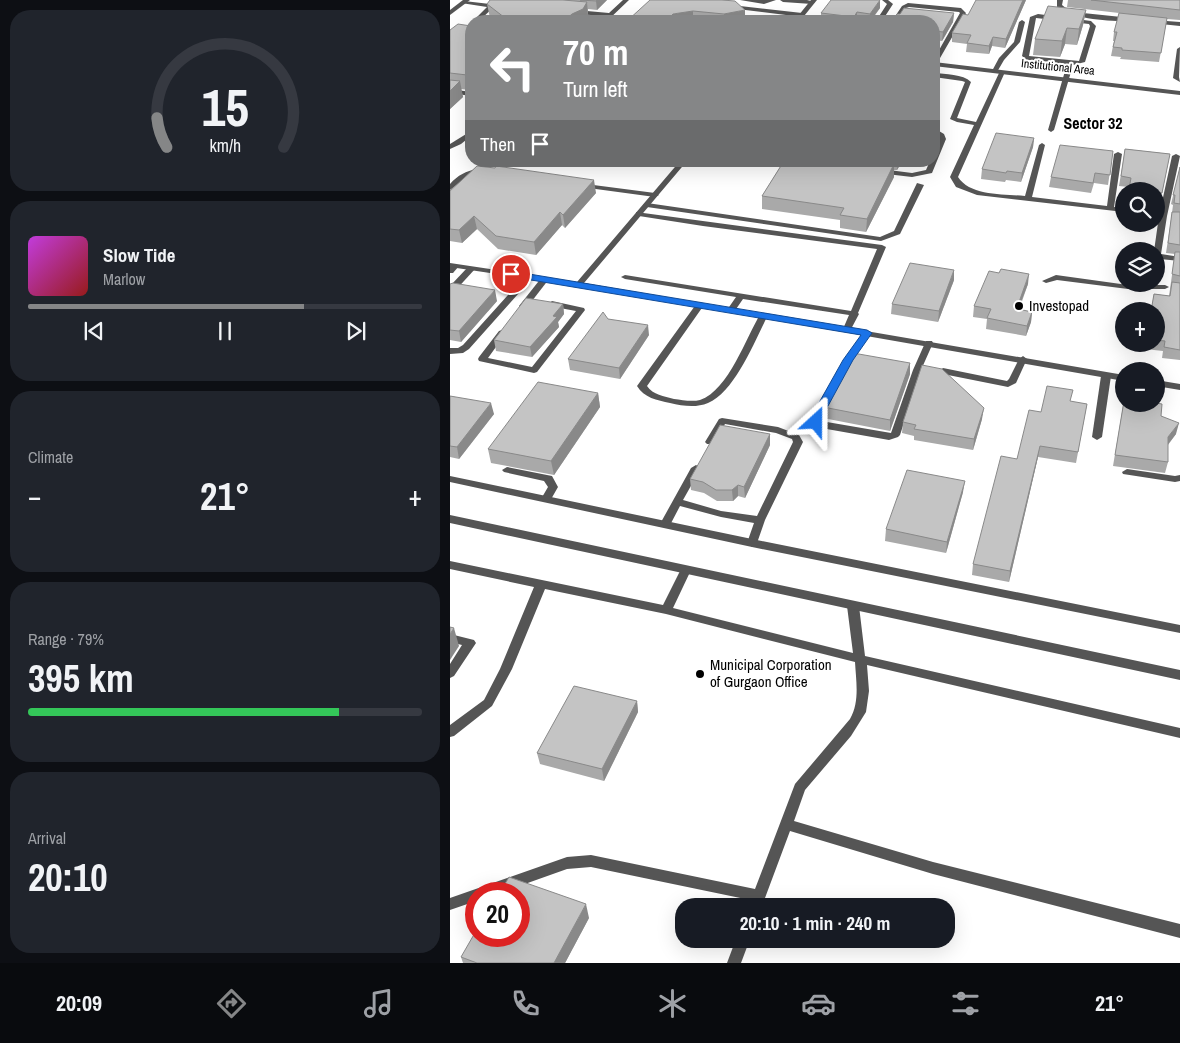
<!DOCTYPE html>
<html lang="en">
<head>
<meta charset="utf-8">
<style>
	:root { --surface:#171b24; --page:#20242c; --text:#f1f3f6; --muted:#9ea1a6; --line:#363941; --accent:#858687 }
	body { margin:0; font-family:"Archivo Narrow",sans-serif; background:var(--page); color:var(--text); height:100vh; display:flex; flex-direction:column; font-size:19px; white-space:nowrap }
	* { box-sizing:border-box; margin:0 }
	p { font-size:16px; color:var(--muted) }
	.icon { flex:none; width:28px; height:28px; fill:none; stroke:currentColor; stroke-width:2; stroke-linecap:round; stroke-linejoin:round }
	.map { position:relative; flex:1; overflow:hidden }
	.sheet { display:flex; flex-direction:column; gap:10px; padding:10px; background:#0d0f14; width:450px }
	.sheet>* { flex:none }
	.banner { position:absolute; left:15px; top:15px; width:475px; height:152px; border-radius:20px; box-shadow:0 5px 20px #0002; background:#858687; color:#fff; overflow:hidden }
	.buttons { position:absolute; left:665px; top:182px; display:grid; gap:10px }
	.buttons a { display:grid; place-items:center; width:50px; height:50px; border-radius:50%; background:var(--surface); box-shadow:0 5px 20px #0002; font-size:25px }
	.speed { position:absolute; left:15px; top:882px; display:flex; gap:10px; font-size:25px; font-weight:700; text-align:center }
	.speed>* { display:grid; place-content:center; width:65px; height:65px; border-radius:50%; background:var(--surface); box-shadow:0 5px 20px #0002; line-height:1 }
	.speed .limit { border:8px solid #d22; background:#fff; color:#111 }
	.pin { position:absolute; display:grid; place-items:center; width:42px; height:42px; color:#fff; margin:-21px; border:2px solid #fff; border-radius:50%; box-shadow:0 1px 5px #0007 }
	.me { position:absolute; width:55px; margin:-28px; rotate:24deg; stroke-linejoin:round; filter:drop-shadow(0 0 4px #0008) }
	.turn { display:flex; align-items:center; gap:18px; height:105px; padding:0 15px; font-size:22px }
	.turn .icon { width:65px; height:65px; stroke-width:2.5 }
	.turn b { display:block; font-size:35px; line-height:42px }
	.then { display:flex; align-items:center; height:48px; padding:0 15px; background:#0003; gap:10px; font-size:19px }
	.big { font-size:38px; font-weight:700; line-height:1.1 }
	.sheet .card { flex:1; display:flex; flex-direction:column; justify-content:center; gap:8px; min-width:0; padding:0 18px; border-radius:20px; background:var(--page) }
	.sheet .dial { align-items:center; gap:0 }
	.dial svg { height:130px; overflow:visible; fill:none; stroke:var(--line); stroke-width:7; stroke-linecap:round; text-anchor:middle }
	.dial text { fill:var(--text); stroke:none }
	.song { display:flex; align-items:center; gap:15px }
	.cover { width:60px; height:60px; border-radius:8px; background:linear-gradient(135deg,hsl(290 70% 55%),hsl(0 70% 35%)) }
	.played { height:5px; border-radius:2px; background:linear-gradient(90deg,var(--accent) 70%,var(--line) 70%) }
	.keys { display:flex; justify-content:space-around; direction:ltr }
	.heat { display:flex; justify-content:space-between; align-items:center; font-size:28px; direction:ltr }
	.charge { height:8px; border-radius:4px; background:linear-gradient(90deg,#34c759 79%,var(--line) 0) }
	.trip { position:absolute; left:225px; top:898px; width:280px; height:50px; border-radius:20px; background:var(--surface); box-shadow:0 5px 20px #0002; font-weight:700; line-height:50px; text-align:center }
	.tabs { display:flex; height:80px; justify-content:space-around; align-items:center; background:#090b0e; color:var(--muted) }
	.tabs .icon { width:35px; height:35px }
	.tabs .current { color:var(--accent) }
	.tabs b { font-size:22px; color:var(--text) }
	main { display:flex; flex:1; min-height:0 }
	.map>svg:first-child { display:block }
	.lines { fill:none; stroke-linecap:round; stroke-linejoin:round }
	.service { fill:#555; fill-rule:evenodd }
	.minor { fill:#555; fill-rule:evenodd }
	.tertiary { fill:#555; fill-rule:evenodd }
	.wall { fill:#a9a9a9 }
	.shaded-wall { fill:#898989 }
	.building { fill:#c4c4c4; stroke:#898989 }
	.route { fill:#1a73e8; stroke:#114b97 }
	.poi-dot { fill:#000; stroke:#fff; stroke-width:2 }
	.labels { text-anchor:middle; stroke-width:4; stroke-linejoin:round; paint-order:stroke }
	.far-street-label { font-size:12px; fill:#000; stroke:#fff }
	.poi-label { font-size:15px; fill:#000; stroke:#fff; text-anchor:start }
	.far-district-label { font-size:16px; font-weight:bold; fill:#000; stroke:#fff }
</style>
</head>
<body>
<main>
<section class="sheet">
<div class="card dial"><svg viewBox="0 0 100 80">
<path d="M14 69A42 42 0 1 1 86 69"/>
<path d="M14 69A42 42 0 0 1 8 51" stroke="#858687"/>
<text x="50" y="56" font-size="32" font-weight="700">15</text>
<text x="50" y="72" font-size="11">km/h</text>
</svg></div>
<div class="card">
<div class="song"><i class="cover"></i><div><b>Slow Tide</b><p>Marlow</p></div></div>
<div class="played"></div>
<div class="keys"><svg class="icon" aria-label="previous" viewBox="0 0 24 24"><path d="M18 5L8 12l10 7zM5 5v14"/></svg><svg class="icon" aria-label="pause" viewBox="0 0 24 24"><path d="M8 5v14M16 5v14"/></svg><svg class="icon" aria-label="next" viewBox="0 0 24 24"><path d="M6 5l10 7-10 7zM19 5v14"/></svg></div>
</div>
<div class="card"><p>Climate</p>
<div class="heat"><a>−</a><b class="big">21°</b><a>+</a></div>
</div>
<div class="card"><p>Range · 79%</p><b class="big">395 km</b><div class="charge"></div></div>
<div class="card"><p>Arrival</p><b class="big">20:10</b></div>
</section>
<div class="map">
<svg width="730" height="963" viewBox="0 0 730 963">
	<rect width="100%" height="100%" fill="#fff"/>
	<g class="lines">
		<!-- service -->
		<g class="service">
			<path d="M45,0H51L29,21H23L37,7L11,3L14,1L40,4Z"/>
			<path d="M173,0H179L157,21L152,20L156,16L126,14L123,12L126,10L159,13Z"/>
			<path d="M290,0H326L314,4Z"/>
			<path d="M330,0H357L365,2L362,4L333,2Z"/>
			<path d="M432,0H438L443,4L432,21H426L437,4Z"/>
			<path d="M607,0H613L612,5L617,9L633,13L681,18L684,20L681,22C657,20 628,21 607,7Z"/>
			<path d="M458,3L511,8L516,13L486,65L484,66V59L510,13L509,12L459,7L456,8L448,21H442L452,6Z"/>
			<path d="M281,5L352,13L355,15L352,17L279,8L278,7Z"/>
			<path d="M588,14L641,21L646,26L635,62L623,65L604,130L601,132L598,130L617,64L577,60L572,56L580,17ZM586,18L639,24L640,26L629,61L579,56Z"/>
			<path d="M572,20L575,22L570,42L554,60L547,72H543L542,71L549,58L564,42L569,22Z"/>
			<path d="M703,20L730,22V26L701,23V21Z"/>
			<path d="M730,47L729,77L730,82L723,78L727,49Z"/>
			<path d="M550,71L555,72L508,177C520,196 554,194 575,196L589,145L592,143L595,145L582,197L657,206L664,154L668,152L672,154L664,207L674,208V212L527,195L506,187L500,177L524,125L507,122L500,119L515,82L512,81L484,77V73C495,74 513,74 521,82L507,118L526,122Z"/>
			<path d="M0,89L21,92V96L0,93Z"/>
			<path d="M484,113L487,114V116L484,117Z"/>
			<path d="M484,128L494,134L496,139L482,173L462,177L428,173L427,171L431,169L462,173L476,170L480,161H484C484,152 490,143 489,136L484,133Z"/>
			<path d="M21,131V136L11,144L0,149V144Z"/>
			<path d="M726,154L730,156L717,216L711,254L730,257V261L710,259L709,263H706V251H704L709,216L722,156Z"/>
			<path d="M27,169H33L37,171L17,177L0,190V184C8,175 16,171 27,169Z"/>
			<path d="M128,183L205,193L209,195L205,197L131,187L127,185Z"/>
			<path d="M467,183L474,185L450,234L431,241L197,207L193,205L197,203L430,237L444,231Z"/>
			<path d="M186,212L432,245L436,247L408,313L409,314L400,331L397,332L393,329L399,315L293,299L284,312L281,313L277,310L286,297L175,279L171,277L175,275L401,311L427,249L253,226L189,216H186Z"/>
			<path d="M2,264H5L9,266L3,273H0V266Z"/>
			<path d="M18,267H24L25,269L3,293H0V286Z"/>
			<path d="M77,274H80L84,276L19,349L13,353L0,354V348H8L13,345Z"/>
			<path d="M606,275L678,285H715L719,287L715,289H678L607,280L596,283L592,281Z"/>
			<path d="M92,277H98L99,279L75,310H69V306Z"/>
			<path d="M102,301L134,308L135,310L87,372L84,373L29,361L28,359L29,357L49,331L52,330L56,333L38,358L82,367L126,311L99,306L98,304Z"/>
			<path d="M250,302L254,305L197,386C203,395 214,396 224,399C232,400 242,402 250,400C279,390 296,337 311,313H317L318,315C305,340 285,392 258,403C246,408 233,406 220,403C207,400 194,398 187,386L247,303Z"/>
			<path d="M417,330L421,333L402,360L371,417V421L441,433L463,370L475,343L476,341H482L483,343L471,370L450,435L448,437L439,440L371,428L361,422V417L394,360L414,331Z"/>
			<path d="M573,356L577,359L566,383L558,387L493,374L489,371L493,368L557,381L559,379L569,359Z"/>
			<path d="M656,373L661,376L652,437L647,440L642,437L651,376Z"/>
			<path d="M272,418L328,427L349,435L353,442L315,520L307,543L302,547L297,543L304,523L271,517L230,506L219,527H211L210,524L241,468L246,465L251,468L233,500L271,511L307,516L343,442L342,439L326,433L275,424L263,444H257L255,442L269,419Z"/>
			<path d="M57,467L102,476L108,487L100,501H92L91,499L98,487L94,481L54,472L52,470Z"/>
			<path d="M677,469L725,476L730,475V481L725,482L673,474L672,472Z"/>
		</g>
		<!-- minor -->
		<g class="minor">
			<path d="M13,0H20L0,15V10Z"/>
			<path d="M361,0H367L350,21H344Z"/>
			<path d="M484,62L730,91V95L484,66Z"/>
			<path d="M230,161H237L134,283L674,375V381L153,290L0,267V263L127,282Z"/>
			<path d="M706,380L730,384V390L706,386Z"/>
			<path d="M0,476L302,539L730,625V633L302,547L0,482Z"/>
			<path d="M0,561L213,605L232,567H240L241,570L223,608L403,653L397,606L399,603H407L409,606L415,656L730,728V738L417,665L419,691L416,712L401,736L355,790L344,821L483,862L730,924V938L483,874L340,831L312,906H298L300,900L141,867L117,869L47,894H26V901L0,910V898L117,857L141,855L305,889L345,784L400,719C410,702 406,681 405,662L216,614L95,589L62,669L42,706L4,736L0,737V725L34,700L50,669L84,587L0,569Z"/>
			<path d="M0,634L24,640L26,643L4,676L0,678V664L12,645L0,642Z"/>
			<path d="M286,939H300L291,963H277Z"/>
		</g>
		<!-- tertiary -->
		<path class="tertiary" d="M0,515L730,670V680L0,523Z"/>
	</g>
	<!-- wall -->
	<g class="wall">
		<path d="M40,0H157L147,10L138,9V16L136,21H44L40,18L37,4Z"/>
		<path d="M200,0H277L295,20L291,21H243Z"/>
		<path d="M576,0L555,48L542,46L539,54L516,52L517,44L502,42V33L518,15Z"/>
		<path d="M618,0H730V20L717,19L709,62L670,59L671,57L661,56L664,41H663L664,32L669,13L617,7Z"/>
		<path d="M430,8L421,21H371V13Z"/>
		<path d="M636,10L633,25L627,45L615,44L610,57L583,55L585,39Z"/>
		<path d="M504,13L503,22L492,41L484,40V21Z"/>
		<path d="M21,26V88L20,90L11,89L13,97L0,109V30Z"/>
		<path d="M584,138L583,147L571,182L556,180L555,182L531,179L532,169Z"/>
		<path d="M675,149L720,154L710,203L706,202V191H679V187L669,186Z"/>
		<path d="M663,151L658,185L644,183L641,193L599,187L601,177Z"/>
		<path d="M334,161H469L466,167L450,165L447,170H444V177L416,232L390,228V220L312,209V196Z"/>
		<path d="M730,167V360L712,358L713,351L695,349L696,344H706V311H701L704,294L719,296L725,254L716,253L722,213L723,205L721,204Z"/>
		<path d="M0,191L146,193L115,228L112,225L86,255L48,249L27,229L12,243L0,241Z"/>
		<path d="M504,280L488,322L441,314L442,304Z"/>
		<path d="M0,284L47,301L11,342L0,340Z"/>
		<path d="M578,284L569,310L582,312L581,322L576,336L536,329L537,319L523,317L524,306Z"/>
		<path d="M113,304L114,314L108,322L109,327L82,357L46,351L44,340Z"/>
		<path d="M158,319L199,335L170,379L120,370L118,359Z"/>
		<path d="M460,363V374L440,431L373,418V407Z"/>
		<path d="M148,393L150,407L104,475L41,463L38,449Z"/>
		<path d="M0,396L44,414L9,459L0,457Z"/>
		<path d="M674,400L726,434L718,445V462L715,473L663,466Z"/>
		<path d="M621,402L637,404L626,463L588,457L559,582L522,575L523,564L567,459L591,412Z"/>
		<path d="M532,419L523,450L464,440V436L452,433L453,422Z"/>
		<path d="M320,434V445L295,498L288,496L283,501H267L254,493L241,490L240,479Z"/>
		<path d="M513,492L496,553L435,541L436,529Z"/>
		<path d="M187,701L188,712L154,781L90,764L87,753Z"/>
		<path d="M139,918L115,963H13L11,957Z"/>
	</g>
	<!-- shaded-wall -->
	<g class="shaded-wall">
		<path d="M147,0H157L147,10L146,1Z"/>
		<path d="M430,0V8L420,21V14Z"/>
		<path d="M573,0H576L555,48L556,39Z"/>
		<path d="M137,2L138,16L136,21H114Z"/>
		<path d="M295,10V20L274,21V14Z"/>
		<path d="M636,10L633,25L627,45L629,29Z"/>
		<path d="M243,11V21H216L223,14Z"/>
		<path d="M407,12V21H404V17Z"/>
		<path d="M504,13L503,22L492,41L493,32Z"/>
		<path d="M617,28L615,44L610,57L612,41Z"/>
		<path d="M543,37L542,46L539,54V46Z"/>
		<path d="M21,70V88L20,90L17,75Z"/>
		<path d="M10,81L13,97L0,109V91Z"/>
		<path d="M584,138L583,147L571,182L572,173Z"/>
		<path d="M448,161H450V165L447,170Z"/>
		<path d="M466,161H469L466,167Z"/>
		<path d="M444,164V177L416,232L417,219Z"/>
		<path d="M144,180L146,193L115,228L113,215Z"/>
		<path d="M110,212L112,225L86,255L84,242Z"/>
		<path d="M24,216L27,229L12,243L9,230Z"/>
		<path d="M504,270V280L488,322L489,311Z"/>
		<path d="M579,274L578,284L569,307L568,315V305Z"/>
		<path d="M45,290L47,301L11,342L9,331Z"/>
		<path d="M113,304L114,314L108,322L109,327L82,357L80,347L103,316Z"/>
		<path d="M582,312L581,322L576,336L577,326Z"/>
		<path d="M198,325L199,335L170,379L169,368Z"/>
		<path d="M460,363V374L440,431V420Z"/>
		<path d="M148,393L150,407L104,475L101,461Z"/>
		<path d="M41,403L44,414L9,459L7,447Z"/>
		<path d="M534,408L532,419L523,450L524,439Z"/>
		<path d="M729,423L726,434L715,448L718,437Z"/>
		<path d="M320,434V445L295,498L294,487Z"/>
		<path d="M590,446L588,457L559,582L560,571Z"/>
		<path d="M515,481L513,492L496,553L497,542Z"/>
		<path d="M288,485V496L283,501L282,490Z"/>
		<path d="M4,628L9,646L0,660V634Z"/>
		<path d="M187,701L188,712L154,781L152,769Z"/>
		<path d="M136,904L139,918L115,963H104Z"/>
	</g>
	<!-- building -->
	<g class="building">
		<path d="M40,0H113L137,2L133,9L122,14L114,21H59L37,4Z"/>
		<path d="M130,0H147L146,1Z"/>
		<path d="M200,0H272L285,1L295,10L274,14L243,11L223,14L216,21H177Z"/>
		<path d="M381,0H430L420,14L407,12L404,17L371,13Z"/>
		<path d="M526,0H573L556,39L543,37L539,46L517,43L521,35L502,33L513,14L518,15Z"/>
		<path d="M641,0H730V10Z"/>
		<path d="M598,6L636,10L629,29L617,28L612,41L585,39Z"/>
		<path d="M454,8L504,13L493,32L484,31V21H443L447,14H450Z"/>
		<path d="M669,13L717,18L711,53L672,50V48L663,47L667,32H664Z"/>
		<path d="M8,24L21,26V70L17,75L0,73V30Z"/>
		<path d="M0,80L10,81L0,91Z"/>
		<path d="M546,133L584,138L572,173L557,171L556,173L532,169Z"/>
		<path d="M610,145L663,151L660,175L645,173L643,183L601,177Z"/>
		<path d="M675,149L720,154L712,193L706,192V191H699L679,189L681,178L671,176Z"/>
		<path d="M334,161H426L444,164L417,219L390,215L394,208L312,196Z"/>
		<path d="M27,166L45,168L46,166L144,180L113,215L110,212L84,242L46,236L24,216L9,230L0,229V191Z"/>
		<path d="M730,167V204L724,203L725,195H723Z"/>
		<path d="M722,212H730V245L718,243Z"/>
		<path d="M725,252H730V276L722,274Z"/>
		<path d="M460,263L504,270L489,311L442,304Z"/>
		<path d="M551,269L579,274L568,305H570L568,309L582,312L577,326L537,318L541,309L524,306L539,271L549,273Z"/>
		<path d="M722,282L730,283V350L714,347L715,341L706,340V311H701L704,294L720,296Z"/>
		<path d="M3,283L45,290L9,331L0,330V284Z"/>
		<path d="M76,298L113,304L103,316L107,317L80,347L44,340Z"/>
		<path d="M153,312L158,319L198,325L169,368L118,359Z"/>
		<path d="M403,353L460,363L440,420L373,407Z"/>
		<path d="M472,365L492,369L534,408L524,439L464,429L466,425L453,422Z"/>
		<path d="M88,382L148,393L101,461L38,449Z"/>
		<path d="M597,386L623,390L620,401L637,404L628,452L590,446L560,571L523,564L551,456L567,459L579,410L591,412Z"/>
		<path d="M0,396L41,403L7,447L0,446Z"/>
		<path d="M674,401V404H706V403L712,404L711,416L729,423L718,437V462L665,455Z"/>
		<path d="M270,425L320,434L294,487L288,485L282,490H266L253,482L240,479Z"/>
		<path d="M457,470L515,481L497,542L436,529Z"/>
		<path d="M0,627L4,628L0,634Z"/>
		<path d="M124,686L187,701L152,769L87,753Z"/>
		<path d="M59,877L136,904L104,963H27L11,957L26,931V936H69V894H49Z"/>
	</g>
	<!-- route -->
	<path class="route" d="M61,271L417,330L422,333L403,360L372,417V422L366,425L361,422V417L393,360L411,335L57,276V272Z"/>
	<!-- markers -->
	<g class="poi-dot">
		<circle cx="569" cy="306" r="5"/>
		<circle cx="250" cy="674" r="5"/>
	</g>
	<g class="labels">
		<!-- far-street labels -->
		<g class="far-street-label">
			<text transform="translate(608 67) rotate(6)" y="4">Institutional Area</text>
		</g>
		<!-- poi labels -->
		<g class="poi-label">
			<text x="579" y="311">Investopad</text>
			<text x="260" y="670">Municipal Corporation<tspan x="260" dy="17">of Gurgaon Office</tspan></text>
		</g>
		<!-- far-district labels -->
		<g class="far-district-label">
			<text x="643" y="129">Sector 32</text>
		</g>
	</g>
</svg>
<div class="buttons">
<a><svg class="icon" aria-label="search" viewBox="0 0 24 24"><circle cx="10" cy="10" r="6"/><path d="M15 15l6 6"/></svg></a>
<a><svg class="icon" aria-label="layers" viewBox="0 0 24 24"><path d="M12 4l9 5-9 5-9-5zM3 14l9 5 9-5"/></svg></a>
<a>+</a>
<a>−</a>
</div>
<div class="speed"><div class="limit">20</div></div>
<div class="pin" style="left:61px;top:274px;background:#d93025"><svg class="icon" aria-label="arrive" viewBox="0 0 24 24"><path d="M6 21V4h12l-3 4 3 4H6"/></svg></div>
<svg class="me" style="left:366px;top:422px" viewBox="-20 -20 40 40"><path d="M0-17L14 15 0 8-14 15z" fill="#1a73e8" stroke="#fff" stroke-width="4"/></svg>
<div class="trip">20:10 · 1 min · 240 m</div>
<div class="banner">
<div class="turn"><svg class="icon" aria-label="left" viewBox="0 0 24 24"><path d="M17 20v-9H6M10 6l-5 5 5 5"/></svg><div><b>70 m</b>Turn left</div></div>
<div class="then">Then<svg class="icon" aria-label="arrive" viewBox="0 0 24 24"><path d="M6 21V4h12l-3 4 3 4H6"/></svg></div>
</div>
</div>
</main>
<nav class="tabs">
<b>20:09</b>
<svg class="icon current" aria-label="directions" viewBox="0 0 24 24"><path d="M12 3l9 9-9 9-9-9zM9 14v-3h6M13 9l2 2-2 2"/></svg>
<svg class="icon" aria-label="music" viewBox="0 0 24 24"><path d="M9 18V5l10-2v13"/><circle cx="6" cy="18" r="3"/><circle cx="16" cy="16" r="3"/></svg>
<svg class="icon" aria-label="phone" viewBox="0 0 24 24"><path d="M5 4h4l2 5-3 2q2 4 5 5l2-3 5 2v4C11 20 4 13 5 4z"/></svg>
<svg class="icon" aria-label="climate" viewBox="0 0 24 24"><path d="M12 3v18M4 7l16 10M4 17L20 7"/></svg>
<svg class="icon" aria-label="car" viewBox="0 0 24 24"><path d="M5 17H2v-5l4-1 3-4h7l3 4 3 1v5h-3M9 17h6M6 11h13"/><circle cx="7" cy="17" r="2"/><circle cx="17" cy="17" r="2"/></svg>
<svg class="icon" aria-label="filters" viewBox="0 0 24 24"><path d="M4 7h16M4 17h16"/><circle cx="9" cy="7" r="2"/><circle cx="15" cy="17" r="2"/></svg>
<b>21°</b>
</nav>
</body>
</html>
